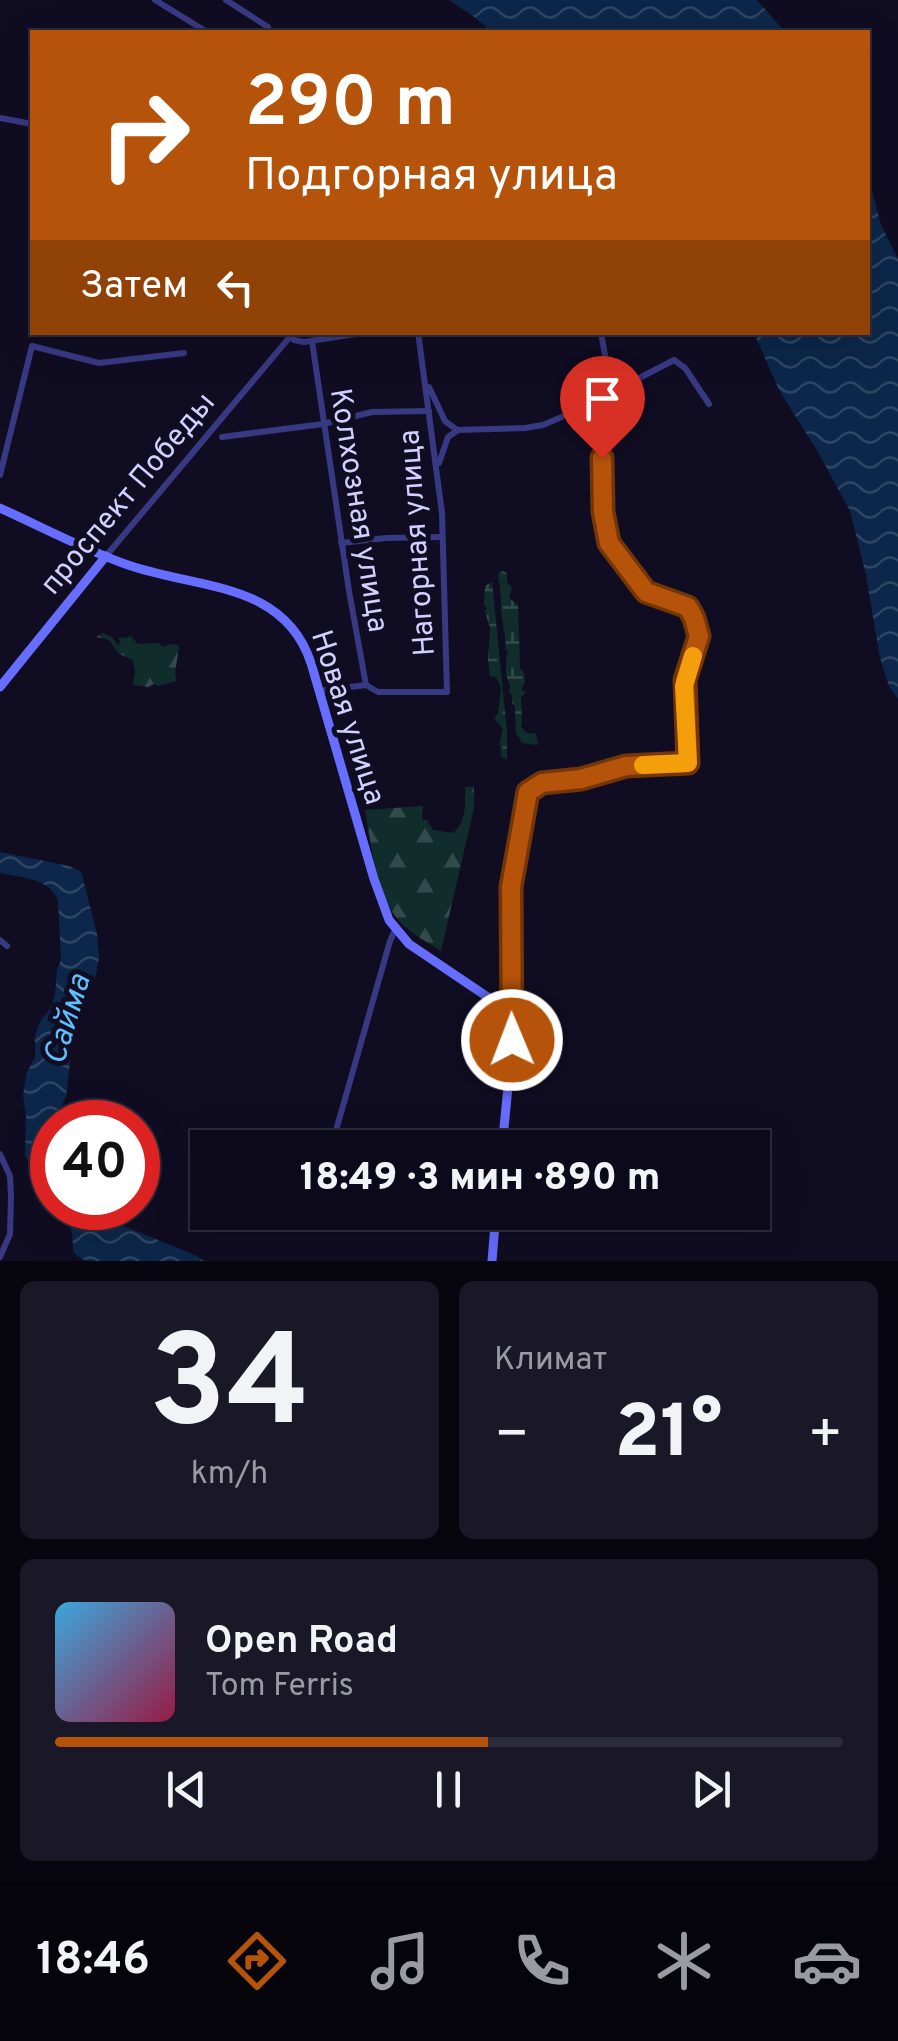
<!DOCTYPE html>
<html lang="ru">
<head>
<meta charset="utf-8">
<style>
	:root { --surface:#0c0a1a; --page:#1a1827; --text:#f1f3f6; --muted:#9a9aa2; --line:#2c2b39; --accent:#b45309 }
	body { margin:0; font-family:Overpass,sans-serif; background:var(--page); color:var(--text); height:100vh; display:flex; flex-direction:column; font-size:38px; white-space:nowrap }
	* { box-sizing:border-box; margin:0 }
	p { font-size:32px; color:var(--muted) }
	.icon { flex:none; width:55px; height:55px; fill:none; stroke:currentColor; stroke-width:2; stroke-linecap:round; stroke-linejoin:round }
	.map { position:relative; height:1261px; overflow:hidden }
	.side { display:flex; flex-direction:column; gap:20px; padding:20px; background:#07060e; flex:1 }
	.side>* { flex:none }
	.top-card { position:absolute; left:30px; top:30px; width:840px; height:305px; border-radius:0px; box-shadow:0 10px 40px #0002,0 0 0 2px var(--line); background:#b45309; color:#fff; overflow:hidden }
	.speed { position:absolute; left:30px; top:1100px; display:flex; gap:20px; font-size:50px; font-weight:700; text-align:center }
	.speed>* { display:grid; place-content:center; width:130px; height:130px; border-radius:50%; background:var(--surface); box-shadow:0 10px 40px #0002,0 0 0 2px var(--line); line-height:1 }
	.speed .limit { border:15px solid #d22; background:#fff; color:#111 }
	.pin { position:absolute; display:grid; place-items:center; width:85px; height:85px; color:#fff; margin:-102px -42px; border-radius:50% 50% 50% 0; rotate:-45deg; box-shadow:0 0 10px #0007 }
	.pin .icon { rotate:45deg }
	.me { position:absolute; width:110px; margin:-55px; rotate:359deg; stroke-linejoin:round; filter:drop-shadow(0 0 8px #0008) }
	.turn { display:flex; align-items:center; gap:35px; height:210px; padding:0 50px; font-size:45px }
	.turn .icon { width:130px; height:130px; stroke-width:2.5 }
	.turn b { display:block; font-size:70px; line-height:85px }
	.then { display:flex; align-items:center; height:95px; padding:0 50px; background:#0003; gap:20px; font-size:38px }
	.big { font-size:75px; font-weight:800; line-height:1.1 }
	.side .tile { flex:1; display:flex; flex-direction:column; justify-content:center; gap:15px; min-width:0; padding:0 35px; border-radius:15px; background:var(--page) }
	.side .dial { align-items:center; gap:0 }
	.dial b { font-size:130px; line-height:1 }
	.song { display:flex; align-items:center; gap:30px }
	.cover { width:120px; height:120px; border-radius:15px; background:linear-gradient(135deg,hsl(200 70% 55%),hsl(340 70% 35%)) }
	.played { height:10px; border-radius:5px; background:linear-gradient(90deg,var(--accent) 55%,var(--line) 55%) }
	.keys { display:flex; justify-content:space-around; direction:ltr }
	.heat { display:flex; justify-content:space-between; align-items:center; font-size:55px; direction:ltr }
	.side .tiles { flex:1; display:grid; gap:20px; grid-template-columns:1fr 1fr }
	.tile:last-child { grid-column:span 2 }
	.trip { position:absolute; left:190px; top:1130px; width:580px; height:100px; border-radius:0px; background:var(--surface); box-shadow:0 10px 40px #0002,0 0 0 2px var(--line); font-weight:800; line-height:100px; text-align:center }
	.tabs { display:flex; height:160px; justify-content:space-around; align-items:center; background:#05040a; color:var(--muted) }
	.tabs .icon { width:70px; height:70px }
	.tabs .current { color:var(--accent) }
	.tabs b { font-size:45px; color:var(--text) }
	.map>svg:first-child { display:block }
	.forest { fill:url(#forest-firs) }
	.wetland { fill:url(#wetland-marsh) }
	.water { fill:url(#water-waves) }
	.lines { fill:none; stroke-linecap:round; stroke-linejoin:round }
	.street { stroke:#383983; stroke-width:6 }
	.secondary { stroke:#676dff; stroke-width:9 }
	.route-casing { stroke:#753606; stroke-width:25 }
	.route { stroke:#b45309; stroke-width:18 }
	.slow { stroke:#f59e0b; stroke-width:18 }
	.labels { text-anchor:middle; stroke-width:10; stroke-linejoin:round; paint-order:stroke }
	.street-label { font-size:30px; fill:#d2d0ff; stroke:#100d23 }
	.water-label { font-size:32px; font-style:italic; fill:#5ebfff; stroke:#100d23 }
</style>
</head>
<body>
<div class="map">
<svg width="898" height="1261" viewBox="0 0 898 1261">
	<defs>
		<pattern id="forest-firs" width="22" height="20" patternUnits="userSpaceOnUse" patternTransform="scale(2.5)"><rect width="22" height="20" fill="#102d2b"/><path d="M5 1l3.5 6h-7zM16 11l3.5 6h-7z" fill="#324a4b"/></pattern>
		<pattern id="wetland-marsh" width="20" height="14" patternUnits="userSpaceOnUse" patternTransform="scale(2.5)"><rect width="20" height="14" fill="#102d2b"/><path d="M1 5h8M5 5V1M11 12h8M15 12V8" fill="none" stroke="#324a4b"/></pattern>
		<pattern id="water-waves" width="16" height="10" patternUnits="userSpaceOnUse" patternTransform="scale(2.5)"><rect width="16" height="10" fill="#0c2749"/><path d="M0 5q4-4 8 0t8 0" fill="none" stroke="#2e4564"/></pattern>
	</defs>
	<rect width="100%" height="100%" fill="#100d23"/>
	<!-- forest -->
	<g class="forest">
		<path d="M103,633L112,637L118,645L120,643L119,637L127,638L130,636L138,644L158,643L164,647L170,644L179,645C178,659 174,669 176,681L158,686L154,684L148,687L133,685L135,671L133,660L119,654L109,640L96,637Z"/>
		<path d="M474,786V808L441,951C428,942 414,936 402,924C377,900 371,844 365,810L423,806L422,820H427L433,830L453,833C467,821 465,805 465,787Z"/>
	</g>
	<!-- wetland -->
	<g class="wetland">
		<path d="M501,570L507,573V582L512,588L509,598L518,605L520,668L524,673L525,682L521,690L526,692L521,697L522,717L521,727L527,733L536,734L538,744L537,745L522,743L516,733L515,706L512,703V695L509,692L510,685C505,678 505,660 508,651L505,649C507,639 504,634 503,624C500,610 502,592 498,575Z"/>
		<path d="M492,582L507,731V760L501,756L500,741L503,729L494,718L498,714L501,688L496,677L490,676L488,660L490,627L485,612L487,608L484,605L485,586Z"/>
	</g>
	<!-- water -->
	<g class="water">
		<path d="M449,0H757L785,32H492L473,16Z"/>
		<path d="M868,177L881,225L898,259V699L889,686L880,658L866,575L850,511L818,452L779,390L754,333L868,332Z"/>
		<path d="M0,852L69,866L81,871L97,934L99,958L96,975L75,1022L66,1096L62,1105V1122H52V1184L43,1175L35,1172L25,1156L26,1115L23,1095L27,1072L35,1057V1035L41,1020L50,1009L55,995L57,970L61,960L58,900C48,877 21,878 0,873Z"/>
		<path d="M60,1208H92L100,1216L197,1256L204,1261H87C67,1252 75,1250 72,1233C70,1225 64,1216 60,1208Z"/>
	</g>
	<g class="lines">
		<!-- street -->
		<g class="street">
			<path d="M155,0L207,32"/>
			<path d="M226,0L268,27L264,32"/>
			<path d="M0,118L32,124"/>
			<path d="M285,332L294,340L304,342L368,332"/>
			<path d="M312,341L349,591L366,685"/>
			<path d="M429,387L445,421L457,430"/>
			<path d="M222,437L323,424L372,412L429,411"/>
			<path d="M439,463L448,437L458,430L525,428L543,425L578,410L674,360L685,368L709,404"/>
			<path d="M0,475L32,346L99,363L184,353"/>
			<path d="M341,543L386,538L442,537"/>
			<path d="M106,556L294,332"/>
			<path d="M319,691L366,685L378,692H447L442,513L418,332"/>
			<path d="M0,940L7,946"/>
			<path d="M511,1014V887L529,792L539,784L581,779L626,766L688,763L685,680L699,637L695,618L688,607L646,592L607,538L601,475L610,385L601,332"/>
			<path d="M331,1148L390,941L395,930"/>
			<path d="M0,1154L10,1176L11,1196L10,1234L0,1257"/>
		</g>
		<!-- secondary -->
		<g class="secondary">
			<path d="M0,508C42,527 85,550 128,565C197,589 284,581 311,663L374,879L389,920L409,944L495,1002L512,1015V1046L502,1148"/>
			<path d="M0,687L106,556"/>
			<path d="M492,1261L496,1212"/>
		</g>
	</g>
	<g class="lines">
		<!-- route casing -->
		<g class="route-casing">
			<path id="route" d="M512,1040L511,887L528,792L542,783L581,779L626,766L688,763L685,680L699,636L694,618L688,607L646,592L609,543L603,512L602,458"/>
		</g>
		<!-- route -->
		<use href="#route" class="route"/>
		<!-- slow -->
		<path class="slow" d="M643,765L688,763L684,686L693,656"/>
	</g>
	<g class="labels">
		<!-- street labels -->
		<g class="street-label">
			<text transform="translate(127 493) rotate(-50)" y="10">проспект Победы</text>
			<text transform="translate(360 510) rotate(81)" y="10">Колхозная улица</text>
			<text transform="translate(416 543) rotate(-94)" y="10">Нагорная улица</text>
			<text transform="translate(349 717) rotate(72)" y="10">Новая улица</text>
		</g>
		<!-- water labels -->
		<g class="water-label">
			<text transform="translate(66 1019) rotate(-73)" y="11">Сайма</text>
		</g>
	</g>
</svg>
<div class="speed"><div class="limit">40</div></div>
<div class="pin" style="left:602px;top:458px;background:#d93025"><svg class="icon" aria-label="arrive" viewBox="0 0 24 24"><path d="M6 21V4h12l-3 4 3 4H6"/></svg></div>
<svg class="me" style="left:512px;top:1040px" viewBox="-20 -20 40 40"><circle r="17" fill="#b45309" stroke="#fff" stroke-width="3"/><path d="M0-11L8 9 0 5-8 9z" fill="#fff"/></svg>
<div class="trip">18:49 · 3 мин · 890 m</div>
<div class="top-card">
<div class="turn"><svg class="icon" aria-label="right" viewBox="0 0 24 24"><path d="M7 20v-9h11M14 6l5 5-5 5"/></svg><div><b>290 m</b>Подгорная улица</div></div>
<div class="then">Затем<svg class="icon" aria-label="left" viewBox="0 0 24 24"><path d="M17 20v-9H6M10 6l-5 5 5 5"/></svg></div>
</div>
</div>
<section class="side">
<div class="tiles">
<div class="tile dial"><b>34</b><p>km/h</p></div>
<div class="tile"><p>Климат</p>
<div class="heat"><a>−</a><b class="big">21°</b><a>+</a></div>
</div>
<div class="tile">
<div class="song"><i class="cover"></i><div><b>Open Road</b><p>Tom Ferris</p></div></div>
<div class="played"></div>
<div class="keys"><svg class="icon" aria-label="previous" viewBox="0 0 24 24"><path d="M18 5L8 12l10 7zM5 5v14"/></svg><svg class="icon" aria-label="pause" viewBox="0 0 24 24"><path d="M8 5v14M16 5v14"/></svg><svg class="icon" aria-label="next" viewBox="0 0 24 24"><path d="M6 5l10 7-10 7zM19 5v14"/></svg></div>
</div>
</div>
</section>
<nav class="tabs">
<b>18:46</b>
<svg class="icon current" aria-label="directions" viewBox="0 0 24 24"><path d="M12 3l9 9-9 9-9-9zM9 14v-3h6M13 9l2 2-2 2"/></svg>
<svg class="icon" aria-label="music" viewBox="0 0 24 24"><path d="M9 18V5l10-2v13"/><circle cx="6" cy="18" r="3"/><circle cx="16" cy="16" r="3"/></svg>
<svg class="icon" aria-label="phone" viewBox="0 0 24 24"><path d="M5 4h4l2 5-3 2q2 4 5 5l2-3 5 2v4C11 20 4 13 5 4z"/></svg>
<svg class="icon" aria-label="climate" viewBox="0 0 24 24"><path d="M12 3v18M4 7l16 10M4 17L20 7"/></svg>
<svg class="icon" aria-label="car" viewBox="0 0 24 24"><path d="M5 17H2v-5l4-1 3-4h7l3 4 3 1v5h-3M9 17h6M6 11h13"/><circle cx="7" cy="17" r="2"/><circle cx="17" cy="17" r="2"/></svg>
</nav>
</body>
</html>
